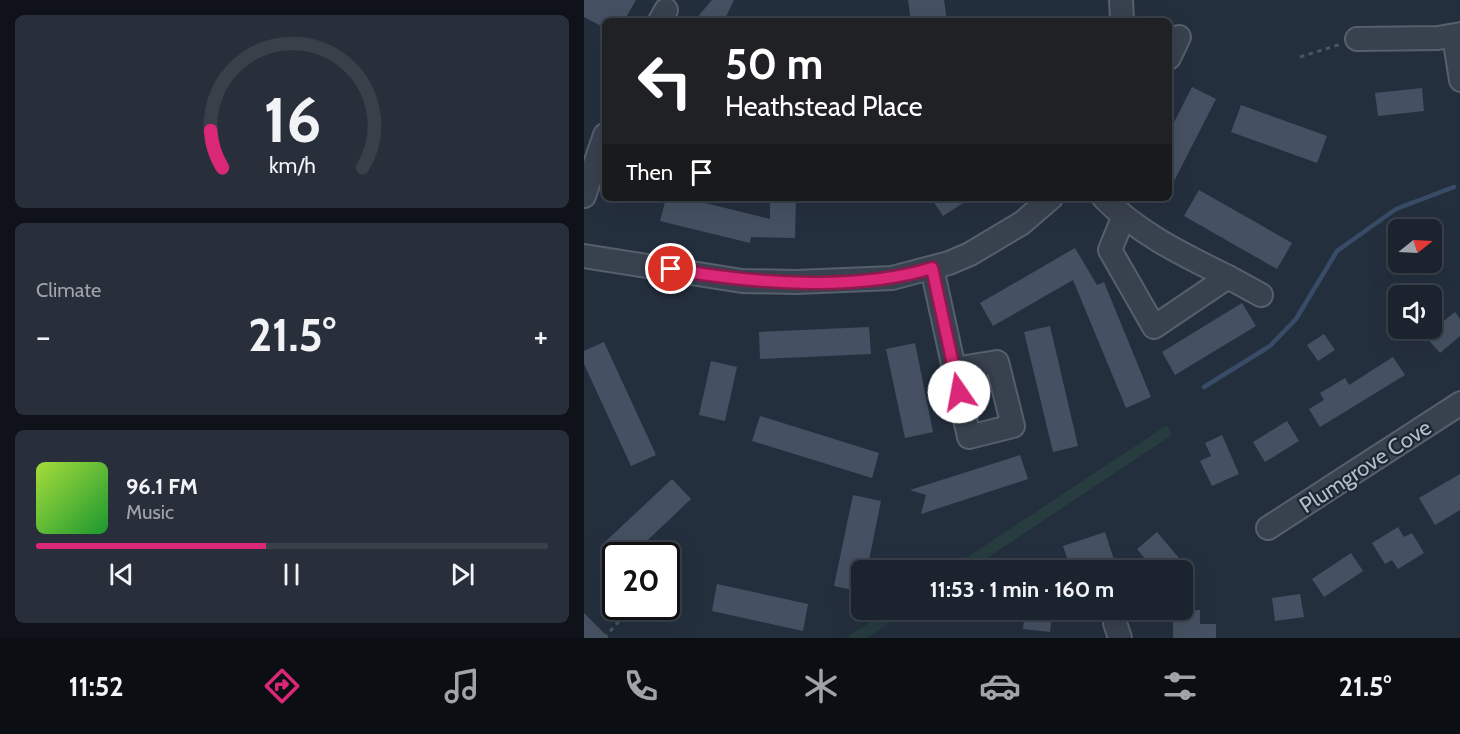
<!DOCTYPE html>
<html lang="en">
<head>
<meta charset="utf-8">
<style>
	:root { --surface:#1b232e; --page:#282f3a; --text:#f1f3f6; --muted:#a0a4aa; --line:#39404a; --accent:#db2777 }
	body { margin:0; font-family:Cabin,sans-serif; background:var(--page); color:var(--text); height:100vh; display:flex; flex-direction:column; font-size:22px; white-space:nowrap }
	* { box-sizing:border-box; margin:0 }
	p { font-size:20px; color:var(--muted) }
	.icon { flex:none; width:33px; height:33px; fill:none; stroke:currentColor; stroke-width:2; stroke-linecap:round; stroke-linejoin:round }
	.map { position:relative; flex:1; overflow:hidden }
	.side { display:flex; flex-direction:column; gap:15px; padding:15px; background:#0f1319; width:584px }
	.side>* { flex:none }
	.banner { position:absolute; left:18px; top:18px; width:570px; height:183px; border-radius:9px; box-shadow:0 6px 24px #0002,0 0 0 2px var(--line); background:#202124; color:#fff; overflow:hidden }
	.needle { width:39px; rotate:72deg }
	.buttons { position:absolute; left:804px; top:219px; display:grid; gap:12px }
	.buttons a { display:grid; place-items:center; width:54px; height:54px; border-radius:9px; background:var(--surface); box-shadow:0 6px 24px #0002,0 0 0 2px var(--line); font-size:30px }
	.speed { position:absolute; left:18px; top:542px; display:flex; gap:12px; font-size:30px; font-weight:700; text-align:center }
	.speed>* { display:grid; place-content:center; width:78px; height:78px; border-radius:50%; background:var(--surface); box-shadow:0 6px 24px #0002,0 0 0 2px var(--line); line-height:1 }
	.speed .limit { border:3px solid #111; border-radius:9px; background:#fff; color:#111 }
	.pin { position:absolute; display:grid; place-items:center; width:51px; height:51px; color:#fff; margin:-26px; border:3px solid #fff; border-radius:50%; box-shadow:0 2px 6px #0007 }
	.me { position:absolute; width:66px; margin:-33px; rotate:348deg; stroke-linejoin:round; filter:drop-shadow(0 0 4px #0008) }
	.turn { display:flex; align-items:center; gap:21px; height:126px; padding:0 24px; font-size:27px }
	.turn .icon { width:78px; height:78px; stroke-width:2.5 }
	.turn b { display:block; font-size:42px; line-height:51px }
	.then { display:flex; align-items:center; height:57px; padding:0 24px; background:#0003; gap:12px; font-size:22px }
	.big { font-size:45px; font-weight:800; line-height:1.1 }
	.side .widget { flex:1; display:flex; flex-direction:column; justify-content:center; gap:9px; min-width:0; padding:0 21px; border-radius:9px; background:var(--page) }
	.side .dial { align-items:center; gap:0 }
	.dial svg { height:156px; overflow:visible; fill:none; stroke:var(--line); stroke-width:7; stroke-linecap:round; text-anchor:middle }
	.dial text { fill:var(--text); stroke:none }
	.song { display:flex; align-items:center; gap:18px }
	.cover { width:72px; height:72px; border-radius:9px; background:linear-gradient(135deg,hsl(80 70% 55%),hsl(130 70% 35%)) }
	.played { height:6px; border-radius:3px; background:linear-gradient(90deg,var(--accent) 45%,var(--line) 45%) }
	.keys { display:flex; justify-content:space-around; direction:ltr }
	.heat { display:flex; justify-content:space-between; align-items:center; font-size:33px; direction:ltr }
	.trip { position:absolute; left:267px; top:560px; width:342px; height:60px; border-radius:9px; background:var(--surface); box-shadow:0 6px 24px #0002,0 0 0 2px var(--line); font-weight:800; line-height:60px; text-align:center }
	.tabs { display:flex; height:96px; justify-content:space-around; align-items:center; background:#0b0e12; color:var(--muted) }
	.tabs .icon { width:42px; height:42px }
	.tabs .on { color:var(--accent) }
	.tabs b { font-size:27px; color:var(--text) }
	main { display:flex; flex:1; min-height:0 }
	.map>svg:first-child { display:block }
	.green { fill:#263c3f }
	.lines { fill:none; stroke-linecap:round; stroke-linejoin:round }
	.stream { stroke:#394c67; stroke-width:4.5 }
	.building { fill:#455162 }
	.minor-casing { stroke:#565f6c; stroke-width:26 }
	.path { stroke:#44595c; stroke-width:3; stroke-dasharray:4.5 4.5; stroke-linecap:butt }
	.minor { stroke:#38414e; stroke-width:22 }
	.route-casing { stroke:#8e194d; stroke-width:15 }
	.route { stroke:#db2777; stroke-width:10 }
	.labels { text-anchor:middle; stroke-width:4.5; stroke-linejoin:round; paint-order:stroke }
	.street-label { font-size:22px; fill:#b4bcc9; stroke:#1d2633 }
</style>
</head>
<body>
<main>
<section class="side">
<div class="widget dial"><svg viewBox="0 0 100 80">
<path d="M14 69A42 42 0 1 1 86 69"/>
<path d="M14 69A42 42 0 0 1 8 50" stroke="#db2777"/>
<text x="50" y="56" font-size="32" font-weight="700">16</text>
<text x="50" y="72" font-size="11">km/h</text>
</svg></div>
<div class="widget"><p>Climate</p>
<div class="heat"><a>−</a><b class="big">21.5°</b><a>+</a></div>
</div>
<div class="widget">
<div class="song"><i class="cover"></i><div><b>96.1 FM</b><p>Music</p></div></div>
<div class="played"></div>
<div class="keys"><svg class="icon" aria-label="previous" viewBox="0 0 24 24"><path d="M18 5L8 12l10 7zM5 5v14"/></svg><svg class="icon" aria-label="pause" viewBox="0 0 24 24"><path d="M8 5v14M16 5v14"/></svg><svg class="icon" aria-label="next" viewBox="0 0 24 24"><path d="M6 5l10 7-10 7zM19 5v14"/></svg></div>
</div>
</section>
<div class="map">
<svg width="877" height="638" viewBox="0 0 877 638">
	<rect width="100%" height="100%" fill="#242f3e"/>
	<!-- green -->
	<g class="green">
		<path d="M583,425L588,435L385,570H364Z"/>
		<path d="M306,609H326L283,638H262Z"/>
	</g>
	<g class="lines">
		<!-- stream -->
		<path class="stream" d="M620,387L686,346L712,319L753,251L812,209L870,187"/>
	</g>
	<!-- building -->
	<g class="building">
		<path d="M0,0H52L40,21H21V28L0,17Z"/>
		<path d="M128,0H150L140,21H110Z"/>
		<path d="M324,0H360L363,21H327Z"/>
		<path d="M608,87L632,99L585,191V132Z"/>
		<path d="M838,88L840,111L794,116L791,93Z"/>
		<path d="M657,105L743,136L733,163L647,132Z"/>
		<path d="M615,190L708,243L693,269L600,216Z"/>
		<path d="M82,198H101L186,219V198H212L211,238L167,237L166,243L76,221Z"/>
		<path d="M347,198H387L359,216Z"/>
		<path d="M491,248L513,285L520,282L567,397L542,408L489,280L409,326L396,303Z"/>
		<path d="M658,303L672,326L591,375L578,352Z"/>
		<path d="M871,312L876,319V336L856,353L841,336Z"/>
		<path d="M466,326L494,446L469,452L440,332Z"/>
		<path d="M285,327L287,354L176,359L175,332Z"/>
		<path d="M740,334L751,350L734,361L723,345Z"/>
		<path d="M20,342L72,455L47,466L0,364V351Z"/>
		<path d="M331,343L349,432L321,438L302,349Z"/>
		<path d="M809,357L821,375L736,427L725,409L740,400L736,393L761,378L765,385Z"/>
		<path d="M127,361L153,367L141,421L115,415Z"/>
		<path d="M176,416L295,453L288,478L168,441Z"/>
		<path d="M703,421L715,441L681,462L669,442Z"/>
		<path d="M638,435L655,474L628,486L616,461L627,456L621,443Z"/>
		<path d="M436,455L444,479L337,514L342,495L326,490Z"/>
		<path d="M876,474V510L851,525L835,498Z"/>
		<path d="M88,479L107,499L48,555H34L21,542Z"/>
		<path d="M269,495L297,501L283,570H278V592L250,586Z"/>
		<path d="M814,527L820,537L828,533L840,553L814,569L808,560L801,564L788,543Z"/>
		<path d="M521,532L530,560L500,570H487L479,546Z"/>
		<path d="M573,532L605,570H570L553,549Z"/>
		<path d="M767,553L779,571L740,597L728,579Z"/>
		<path d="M133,584L224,604L219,631L128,611Z"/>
		<path d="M716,594L720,617L691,621L688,598Z"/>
		<path d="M441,609H469L466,632L439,629Z"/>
		<path d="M616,610V624H632V638H589V611Z"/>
		<path d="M0,613L25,638H0Z"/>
	</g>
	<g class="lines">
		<!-- minor casing -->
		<g class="minor-casing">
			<g id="minor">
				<path d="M537,0L538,21"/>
				<path d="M76,21L82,10"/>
				<path d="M870,36L877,80"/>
				<path d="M773,39L854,38L877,34"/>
				<path d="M585,58L595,37"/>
				<path d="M0,196L21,135"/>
				<path d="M520,198C555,234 600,255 644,277L570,327L526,250L539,218"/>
				<path d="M0,256L158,281L213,282L308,278L365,263L386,254L438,223L467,198"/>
				<path d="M348,268L385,437L429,426L413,362L370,369"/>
				<path d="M644,277L677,295"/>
				<path d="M684,528L877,403"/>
				<path d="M531,623L536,638"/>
			</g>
		</g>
		<!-- path -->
		<g class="path">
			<path d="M716,57L757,44"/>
			<path d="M20,638L38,618L55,606"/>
		</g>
		<!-- minor -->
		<use href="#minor" class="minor"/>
	</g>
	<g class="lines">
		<!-- route casing -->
		<g class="route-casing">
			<path id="route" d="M87,269C166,283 270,292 348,268L375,392"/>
		</g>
		<!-- route -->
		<use href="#route" class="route"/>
	</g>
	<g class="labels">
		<!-- street labels -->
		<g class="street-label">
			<text transform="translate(781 466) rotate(-33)" y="8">Plumgrove Cove</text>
		</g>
	</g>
</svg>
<div class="buttons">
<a><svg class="needle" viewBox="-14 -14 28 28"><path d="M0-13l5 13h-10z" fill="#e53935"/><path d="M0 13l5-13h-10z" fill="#a0a4aa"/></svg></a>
<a><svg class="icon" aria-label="sound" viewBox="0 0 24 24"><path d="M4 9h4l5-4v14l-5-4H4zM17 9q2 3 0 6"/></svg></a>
</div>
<div class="speed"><div class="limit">20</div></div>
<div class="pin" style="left:87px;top:269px;background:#d93025"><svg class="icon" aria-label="arrive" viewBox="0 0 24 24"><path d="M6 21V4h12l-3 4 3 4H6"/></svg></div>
<svg class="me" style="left:375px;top:392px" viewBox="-20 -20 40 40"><circle r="19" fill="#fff"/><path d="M0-13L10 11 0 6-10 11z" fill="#db2777"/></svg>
<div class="trip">11:53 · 1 min · 160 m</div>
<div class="banner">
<div class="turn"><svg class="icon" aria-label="left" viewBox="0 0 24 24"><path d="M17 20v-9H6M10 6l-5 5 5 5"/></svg><div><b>50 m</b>Heathstead Place</div></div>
<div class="then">Then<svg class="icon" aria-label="arrive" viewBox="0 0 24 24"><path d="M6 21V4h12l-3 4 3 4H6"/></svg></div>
</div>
</div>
</main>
<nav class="tabs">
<b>11:52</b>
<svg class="icon on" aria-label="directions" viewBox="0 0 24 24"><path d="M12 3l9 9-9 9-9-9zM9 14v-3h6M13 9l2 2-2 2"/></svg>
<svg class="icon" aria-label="music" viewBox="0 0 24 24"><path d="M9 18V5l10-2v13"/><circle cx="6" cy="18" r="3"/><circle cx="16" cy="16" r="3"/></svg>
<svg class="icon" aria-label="phone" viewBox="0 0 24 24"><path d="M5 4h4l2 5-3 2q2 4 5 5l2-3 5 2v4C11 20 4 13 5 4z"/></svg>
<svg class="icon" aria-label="climate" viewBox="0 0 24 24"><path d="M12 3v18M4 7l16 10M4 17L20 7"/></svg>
<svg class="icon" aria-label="car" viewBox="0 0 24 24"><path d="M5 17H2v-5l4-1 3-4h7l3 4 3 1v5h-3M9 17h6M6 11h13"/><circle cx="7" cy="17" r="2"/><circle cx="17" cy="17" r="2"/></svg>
<svg class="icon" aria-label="filters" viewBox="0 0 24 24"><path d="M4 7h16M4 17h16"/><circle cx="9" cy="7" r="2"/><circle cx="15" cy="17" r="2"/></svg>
<b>21.5°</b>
</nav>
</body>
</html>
